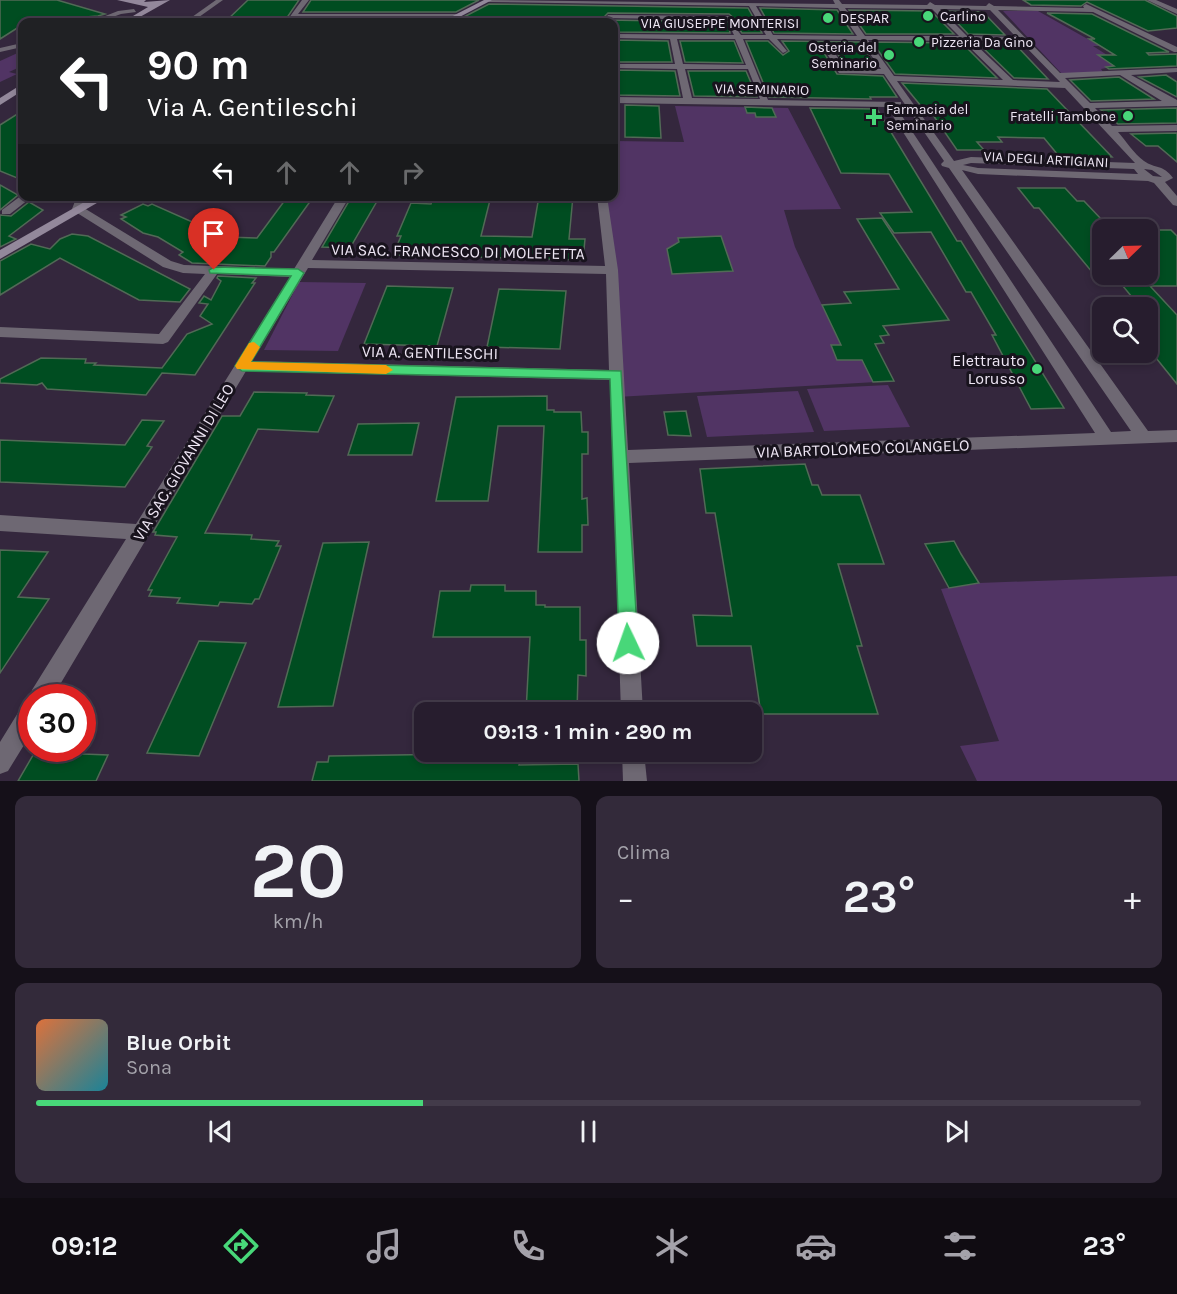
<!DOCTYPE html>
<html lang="it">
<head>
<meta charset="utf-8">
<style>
	:root { --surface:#271d2e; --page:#332a3a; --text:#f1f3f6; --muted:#a4a2aa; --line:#433b4a; --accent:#48d779 }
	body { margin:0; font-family:Karla,sans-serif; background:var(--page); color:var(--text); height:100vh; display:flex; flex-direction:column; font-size:22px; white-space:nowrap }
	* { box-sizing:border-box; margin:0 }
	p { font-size:20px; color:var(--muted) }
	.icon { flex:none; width:33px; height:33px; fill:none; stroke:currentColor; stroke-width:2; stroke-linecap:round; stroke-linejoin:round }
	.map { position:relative; height:781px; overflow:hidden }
	.drawer { display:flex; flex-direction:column; gap:15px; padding:15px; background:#151019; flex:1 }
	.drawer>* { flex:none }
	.guide { position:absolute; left:18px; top:18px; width:600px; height:183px; border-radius:12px; box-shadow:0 3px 9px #0003,0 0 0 2px var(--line); background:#202124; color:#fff; overflow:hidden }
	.needle { width:39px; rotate:67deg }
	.tools { position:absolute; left:1092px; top:219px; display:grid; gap:12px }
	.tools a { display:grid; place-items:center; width:66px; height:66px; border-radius:12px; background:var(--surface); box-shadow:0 3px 9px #0003,0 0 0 2px var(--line); font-size:30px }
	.speed { position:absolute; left:18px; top:684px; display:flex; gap:12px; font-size:30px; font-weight:700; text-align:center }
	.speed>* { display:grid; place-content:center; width:78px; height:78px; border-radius:50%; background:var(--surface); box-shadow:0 3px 9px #0003,0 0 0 2px var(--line); line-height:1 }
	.speed .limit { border:9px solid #d22; background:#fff; color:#111 }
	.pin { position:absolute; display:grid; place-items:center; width:51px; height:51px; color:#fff; margin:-62px -26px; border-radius:50% 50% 50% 0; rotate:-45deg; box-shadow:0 0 6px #0007 }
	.pin .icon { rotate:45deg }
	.me { position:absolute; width:66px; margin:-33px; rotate:357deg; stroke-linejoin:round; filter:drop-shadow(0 0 4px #0008) }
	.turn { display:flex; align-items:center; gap:21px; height:126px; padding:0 30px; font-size:27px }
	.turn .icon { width:78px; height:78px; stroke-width:2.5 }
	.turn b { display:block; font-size:42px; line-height:51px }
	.lanes { display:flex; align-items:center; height:57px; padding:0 30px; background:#0003; justify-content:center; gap:30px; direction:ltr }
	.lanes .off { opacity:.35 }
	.big { font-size:45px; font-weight:700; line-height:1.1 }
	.drawer .tile { flex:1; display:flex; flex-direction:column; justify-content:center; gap:9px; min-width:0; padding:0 21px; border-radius:12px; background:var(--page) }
	.drawer .dial { align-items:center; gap:0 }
	.dial b { font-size:78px; line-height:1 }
	.song { display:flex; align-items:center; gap:18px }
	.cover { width:72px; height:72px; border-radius:9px; background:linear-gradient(135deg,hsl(20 70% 55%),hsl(190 70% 35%)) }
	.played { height:6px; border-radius:3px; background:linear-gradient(90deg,var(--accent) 35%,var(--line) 35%) }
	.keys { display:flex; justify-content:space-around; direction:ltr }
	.heat { display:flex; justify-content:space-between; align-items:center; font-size:33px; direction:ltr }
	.drawer .tiles { flex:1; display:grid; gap:15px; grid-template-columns:1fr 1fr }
	.tile:last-child { grid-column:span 2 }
	.trip { position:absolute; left:414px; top:702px; width:348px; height:60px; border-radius:12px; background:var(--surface); box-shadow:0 3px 9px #0003,0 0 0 2px var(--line); font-weight:700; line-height:60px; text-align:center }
	.tab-bar { display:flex; height:96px; justify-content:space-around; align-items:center; background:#100c12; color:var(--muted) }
	.tab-bar .icon { width:42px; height:42px }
	.tab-bar .current { color:var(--accent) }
	.tab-bar b { font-size:27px; color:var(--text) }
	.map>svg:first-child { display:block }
	.green { fill:#513464 }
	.building { fill:#004d21; stroke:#516a56; stroke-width:1.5; fill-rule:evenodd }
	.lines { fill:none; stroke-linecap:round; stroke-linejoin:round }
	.street { fill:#6e6873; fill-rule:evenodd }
	.secondary { fill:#93889b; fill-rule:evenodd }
	.route { fill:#48d779; stroke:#2f8c4f; stroke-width:1.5 }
	.slow { fill:#f59e0b }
	.poi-dot { fill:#48d779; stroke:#18131d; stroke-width:2 }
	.labels { text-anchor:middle; stroke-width:6; stroke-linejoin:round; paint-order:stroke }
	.far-poi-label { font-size:14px; fill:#eee6f4; stroke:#18131d; text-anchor:start }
	.far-street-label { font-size:14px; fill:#eee6f4; stroke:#18131d }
	.street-label { font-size:16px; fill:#eee6f4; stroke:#18131d }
	.poi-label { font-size:16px; fill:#eee6f4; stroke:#18131d; text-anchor:end }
</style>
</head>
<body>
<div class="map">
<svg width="1177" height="781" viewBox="0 0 1177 781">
	<rect width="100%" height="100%" fill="#34273d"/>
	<!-- green -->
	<g class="green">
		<path d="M1003,11H1038L1100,46H1093L1107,55H1100L1116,66L1101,69L1103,72L1062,74Z"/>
		<path d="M22,51V66L9,72L17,74L0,82V61Z"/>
		<path d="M675,106L788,108L841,209L784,210L795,247L828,318L874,344L894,381L617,397L602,197L614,196V141L684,142Z"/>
		<path d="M299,282L366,283L338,351L264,350Z"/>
		<path d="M888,385L910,427L824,431L807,389Z"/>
		<path d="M798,391L814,432L707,437L697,396Z"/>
		<path d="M1177,576V781H977L960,746L999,741L941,589L979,583Z"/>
	</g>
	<!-- building -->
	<g class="building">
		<path d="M0,0H57L105,14L98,16L22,22V25L0,39Z"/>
		<path d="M248,0H299L284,22L226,21Z"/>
		<path d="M311,0H479L456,12H303Z"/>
		<path d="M1023,0H1145L1177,16V28L1148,31L1087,2L1081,6L1031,5Z"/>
		<path d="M489,4L748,8L762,33H742L736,25L729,28L730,33L614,32V22H454ZM608,13L729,14L735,19L729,22L606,20L604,17Z"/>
		<path d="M760,8L837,10L853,34L774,33Z"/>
		<path d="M849,10L931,11L954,34H866Z"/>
		<path d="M946,11L983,12L1005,35L968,34Z"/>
		<path d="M1047,13L1092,14L1169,52L1147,53L1149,55L1177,54V66L1109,69L1106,67L1114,66L1098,55H1115L1089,39H1095Z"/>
		<path d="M295,20H440L439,22H294Z"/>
		<path d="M614,40L668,41L672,62H614Z"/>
		<path d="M680,41H734L743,63L685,62Z"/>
		<path d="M746,41H768L783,55L789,51L782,41L859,42L877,67H846L834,48L825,50L824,53L837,74L883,76L897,97H870L871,99L769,97Z"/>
		<path d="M872,42L962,43L997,78L895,74Z"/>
		<path d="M978,43H1014L1048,79L1014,78Z"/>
		<path d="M614,70L675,71L680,96L614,95Z"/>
		<path d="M688,71H746L757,97L694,96Z"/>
		<path d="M1166,75L1177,82V97L1139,77Z"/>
		<path d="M1119,77L1154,99L1091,101L1070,80Z"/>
		<path d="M902,83L1047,89L1112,157L1058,155L1044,138L998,137L1002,142H977L984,150H957L931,112H926Z"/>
		<path d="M625,105L659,106L661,138L625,137Z"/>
		<path d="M745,107L772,108L776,117H756L755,113H747Z"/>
		<path d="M810,108L877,109L957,241H961L1064,408L1031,409L992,335H996L971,292H966L931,232L894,233L880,213L912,212L889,174L841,173Z"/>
		<path d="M1177,108V123L1118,124L1101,110Z"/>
		<path d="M22,111V180L0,171V125Z"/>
		<path d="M1177,133V162L1158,146H1146L1131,134Z"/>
		<path d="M0,185L18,195L0,210Z"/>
		<path d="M1018,188H1065L1077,201H1084L1102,220V284L1039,208H1034Z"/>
		<path d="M288,196H314L274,252H271V257L265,266L192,263L179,255L183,252L158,237L143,233L121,219L126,217L121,215L143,204L148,206L152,204L226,237L257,238Z"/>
		<path d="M352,196H380L350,248L322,247Z"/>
		<path d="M434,196H491L481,236L532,237L539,196H573L569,239H585L583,260L393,255L401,236H397L411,203L431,204Z"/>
		<path d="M29,202L43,210L9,236L16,239L0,247V215L11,216Z"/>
		<path d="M882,218L949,320L883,326L889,335L880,336L884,343L875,344L894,381L873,382L862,360H837L831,345H841L822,305L851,303L844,292L899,289L857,219Z"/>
		<path d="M1148,230H1171L1177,236V286H1150L1177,315V384L1148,348V308H1141L1113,274H1140L1148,283Z"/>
		<path d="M72,234L88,236L190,289L180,302L139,300L60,258L0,295V261L31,244L50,249L60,239Z"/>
		<path d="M721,236L733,271L672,274L667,249L679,242L678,238Z"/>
		<path d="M218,276L256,278L252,283H255L195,375L162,373L146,395L47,389L42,383L37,385L0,383V379L41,358L86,359L85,363H96L94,365L162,368L187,334L212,324L200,316L208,304L199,303L204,296L211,300L221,281L217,278Z"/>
		<path d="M387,286L453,288L437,346L364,344Z"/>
		<path d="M499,289L566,291L560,349L487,347Z"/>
		<path d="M254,392L307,393L306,395L334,396L318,432L258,429L205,533L252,535L251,539L279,541L276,546H281L259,599H255L252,604L220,602L218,606L177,603L180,598L149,596L152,590H148L177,537L155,535L156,532H153L222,416H240Z"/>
		<path d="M547,396V410H554V412H581L582,432H588V454H582V499L587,498L588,525H582V552H538L544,426H498L488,501H436L456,397Z"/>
		<path d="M686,411L691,436L668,435L664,412Z"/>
		<path d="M142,420L164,421L147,446L152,447L125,487L0,482V440L125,445Z"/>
		<path d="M419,423L412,455H348L358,424Z"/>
		<path d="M805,464L812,485H818L822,495H860L884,564H838L862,646H857L878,714H761L751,646H697L693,615L732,616L715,513H706L700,469Z"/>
		<path d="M954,541L961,554L979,583L949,588L925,544Z"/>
		<path d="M369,542L333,706L278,707L323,543Z"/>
		<path d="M0,550L48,552L18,597L49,599L0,673Z"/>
		<path d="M471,585H505V591H536V605H545V607H580V640H586V676L578,675L577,712H526L530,637H433L440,591H470Z"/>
		<path d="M199,641L246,643L199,756L147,753Z"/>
		<path d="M36,750L83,754L108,755L96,781H18Z"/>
		<path d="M460,754V756L512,755V761H520L519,765L578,764L579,781H312L317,762H328L329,756Z"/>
	</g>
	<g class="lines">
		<!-- street -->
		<g class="street">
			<path d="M216,0H223L192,22H185Z"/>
			<path d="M302,0H309L298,14H457L461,16L457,18H294L292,22H286Z"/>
			<path d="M486,0L835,4L833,0H839L842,4L927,5L930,2L935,5L986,6L989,3L994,6L1084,8L1083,6L1086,4L1177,47V52H1174L1093,12L998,10L1060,73L1177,68V72L1131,75L1177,100V106L1095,108L1112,126L1177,125V131L1118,132C1126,141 1134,154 1144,161C1155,169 1163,164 1173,178L1165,182L1177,196V206L1173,205L1154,183L1148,181L978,174L962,170L1148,431L1177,430V442L629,463L643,712H621L610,380L246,371L52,698H32V732L8,771L0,774V742L24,703L30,701L32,690L126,539L0,531V515L136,524L290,277L217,274L168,342L163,344L0,337V327L159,334L205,274L183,273L163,267L74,211L72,209L77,196H88L84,208L171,261L184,265L294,269L339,196H350L312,260L605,266L597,196H607L618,270L628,450L1095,433L887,107L614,103V97L683,98L677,69L614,68V64H675L670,39L614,38V34L734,35L731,29L735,27L741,35H766L749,6L489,2ZM756,6L838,8L857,36L773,35ZM845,8L932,9L959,36H865ZM940,9L990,10L1016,37L967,36ZM677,39H735L746,65L683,64ZM743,39H769L783,53L787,51L777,39L860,40L881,69H845L833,50L826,52L839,73L884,74L944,161L941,164L942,166L949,168L1131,431L1111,432L896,107L901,106V102L768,100ZM868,40L963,41L1003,80L894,76ZM972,41H1020L1060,82L1013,80ZM685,69H748L760,99L692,98ZM1120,75L1162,101L1090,103L1065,78ZM897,81L1065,88L1135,163L971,157L954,161ZM971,163L1134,169L1138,174L978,168L963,165ZM1144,169L1152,170L1162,177L1153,176ZM308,268L606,274L609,370L252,361Z"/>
			<path d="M1147,0H1156L1177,9V14Z"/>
			<path d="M134,9L136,12L121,14L99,22H90L118,11Z"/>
			<path d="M608,15L729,16L733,18L729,20L606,18Z"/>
			<path d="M22,43V47L0,52V48Z"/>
			<path d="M22,195L33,196L10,214H2V210Z"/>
			<path d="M622,752H644L647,781H623Z"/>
		</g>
		<!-- secondary -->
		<g class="secondary">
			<path d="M117,0H146L144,2L170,0L131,22H123L148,7Z"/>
			<path d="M484,0H492L450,22H441Z"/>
			<path d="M19,86H22V91L0,105V98Z"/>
			<path d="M95,196H109L0,259V250Z"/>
		</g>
	</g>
	<!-- route -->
	<path class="route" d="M214,267L298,269L304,273L251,362L621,371L638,643L635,649L628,652L622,649L619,643L610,379L242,371L235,366L291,276L210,273L209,270Z"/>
	<!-- slow -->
	<path class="slow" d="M254,342L260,347L251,362L386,365L393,370L386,374L237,369L235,366L249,343Z"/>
	<!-- markers -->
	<g class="poi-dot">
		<circle cx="928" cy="16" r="6"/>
		<circle cx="828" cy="18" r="6"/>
		<circle cx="919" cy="42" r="6"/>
		<circle cx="889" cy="55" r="6"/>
		<circle cx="1128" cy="116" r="6"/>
		<path d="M871 108h6v6h6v6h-6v6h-6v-6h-6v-6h6z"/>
		<circle cx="1037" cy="369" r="6"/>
	</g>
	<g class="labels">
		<!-- far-poi labels -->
		<g class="far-poi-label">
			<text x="940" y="21">Carlino</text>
			<text x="840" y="23">DESPAR</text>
			<text x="931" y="47">Pizzeria Da Gino</text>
			<text x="877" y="52" text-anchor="end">Osteria del<tspan x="877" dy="16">Seminario</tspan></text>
			<text x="886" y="114">Farmacia del<tspan x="886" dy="16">Seminario</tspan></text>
			<text x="1116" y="121" text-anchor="end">Fratelli Tambone</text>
		</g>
		<!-- far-street labels -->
		<g class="far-street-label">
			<text x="720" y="28">VIA GIUSEPPE MONTERISI</text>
			<text transform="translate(762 89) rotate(1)" y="5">VIA SEMINARIO</text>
			<text transform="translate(1046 159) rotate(3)" y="5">VIA DEGLI ARTIGIANI</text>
		</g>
		<!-- street labels -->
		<g class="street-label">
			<text transform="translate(458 251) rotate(1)" y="6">VIA SAC. FRANCESCO DI MOLEFETTA</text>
			<text transform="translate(430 352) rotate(1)" y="6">VIA A. GENTILESCHI</text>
			<text transform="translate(863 448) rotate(-2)" y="6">VIA BARTOLOMEO COLANGELO</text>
			<text transform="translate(183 462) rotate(-59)" y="6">VIA SAC. GIOVANNI DI LEO</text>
		</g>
		<!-- poi labels -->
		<g class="poi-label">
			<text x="1025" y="366">Elettrauto<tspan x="1025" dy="18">Lorusso</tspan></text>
		</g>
	</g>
</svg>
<div class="tools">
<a><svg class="needle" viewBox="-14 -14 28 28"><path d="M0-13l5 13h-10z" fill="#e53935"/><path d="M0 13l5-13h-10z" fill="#a4a2aa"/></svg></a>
<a><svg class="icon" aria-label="search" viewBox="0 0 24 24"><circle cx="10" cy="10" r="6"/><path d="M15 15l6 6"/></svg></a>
</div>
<div class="speed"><div class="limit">30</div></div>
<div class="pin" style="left:214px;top:270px;background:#d93025"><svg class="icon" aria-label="arrive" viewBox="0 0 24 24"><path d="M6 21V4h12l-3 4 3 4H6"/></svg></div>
<svg class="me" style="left:628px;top:643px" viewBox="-20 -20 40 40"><circle r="19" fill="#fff"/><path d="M0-13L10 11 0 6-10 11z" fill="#48d779"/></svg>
<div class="trip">09:13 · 1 min · 290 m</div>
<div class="guide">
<div class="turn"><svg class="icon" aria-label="left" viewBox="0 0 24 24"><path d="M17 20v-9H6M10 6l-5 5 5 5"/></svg><div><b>90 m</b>Via A. Gentileschi</div></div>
<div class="lanes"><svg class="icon" aria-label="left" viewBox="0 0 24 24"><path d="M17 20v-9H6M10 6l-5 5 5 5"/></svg><svg class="icon off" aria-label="ahead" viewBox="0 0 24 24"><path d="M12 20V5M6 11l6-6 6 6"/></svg><svg class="icon off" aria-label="ahead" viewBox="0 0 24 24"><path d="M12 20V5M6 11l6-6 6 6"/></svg><svg class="icon off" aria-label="right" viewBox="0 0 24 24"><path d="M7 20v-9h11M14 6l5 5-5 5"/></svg></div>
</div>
</div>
<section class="drawer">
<div class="tiles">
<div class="tile dial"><b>20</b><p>km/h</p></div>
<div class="tile"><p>Clima</p>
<div class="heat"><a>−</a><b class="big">23°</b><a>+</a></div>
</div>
<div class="tile">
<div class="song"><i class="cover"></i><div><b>Blue Orbit</b><p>Sona</p></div></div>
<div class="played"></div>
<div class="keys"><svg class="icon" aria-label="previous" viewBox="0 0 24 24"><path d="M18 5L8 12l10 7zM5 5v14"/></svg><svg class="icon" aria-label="pause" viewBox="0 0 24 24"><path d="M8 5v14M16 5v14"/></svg><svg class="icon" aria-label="next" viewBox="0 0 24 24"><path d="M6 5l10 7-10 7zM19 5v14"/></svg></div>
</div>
</div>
</section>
<nav class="tab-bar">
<b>09:12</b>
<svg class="icon current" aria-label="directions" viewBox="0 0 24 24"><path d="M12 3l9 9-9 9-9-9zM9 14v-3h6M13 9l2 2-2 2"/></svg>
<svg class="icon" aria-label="music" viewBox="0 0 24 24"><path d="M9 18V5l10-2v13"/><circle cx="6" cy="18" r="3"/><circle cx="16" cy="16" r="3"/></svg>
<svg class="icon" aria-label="phone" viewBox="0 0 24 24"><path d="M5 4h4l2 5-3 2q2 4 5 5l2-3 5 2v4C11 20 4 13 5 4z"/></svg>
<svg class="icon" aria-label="climate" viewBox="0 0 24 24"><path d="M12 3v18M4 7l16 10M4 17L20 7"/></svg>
<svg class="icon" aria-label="car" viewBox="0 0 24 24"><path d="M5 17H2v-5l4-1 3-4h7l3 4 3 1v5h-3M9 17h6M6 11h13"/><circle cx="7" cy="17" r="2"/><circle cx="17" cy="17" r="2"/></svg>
<svg class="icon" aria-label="filters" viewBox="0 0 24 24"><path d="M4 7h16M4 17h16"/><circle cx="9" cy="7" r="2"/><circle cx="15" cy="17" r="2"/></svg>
<b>23°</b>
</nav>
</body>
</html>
